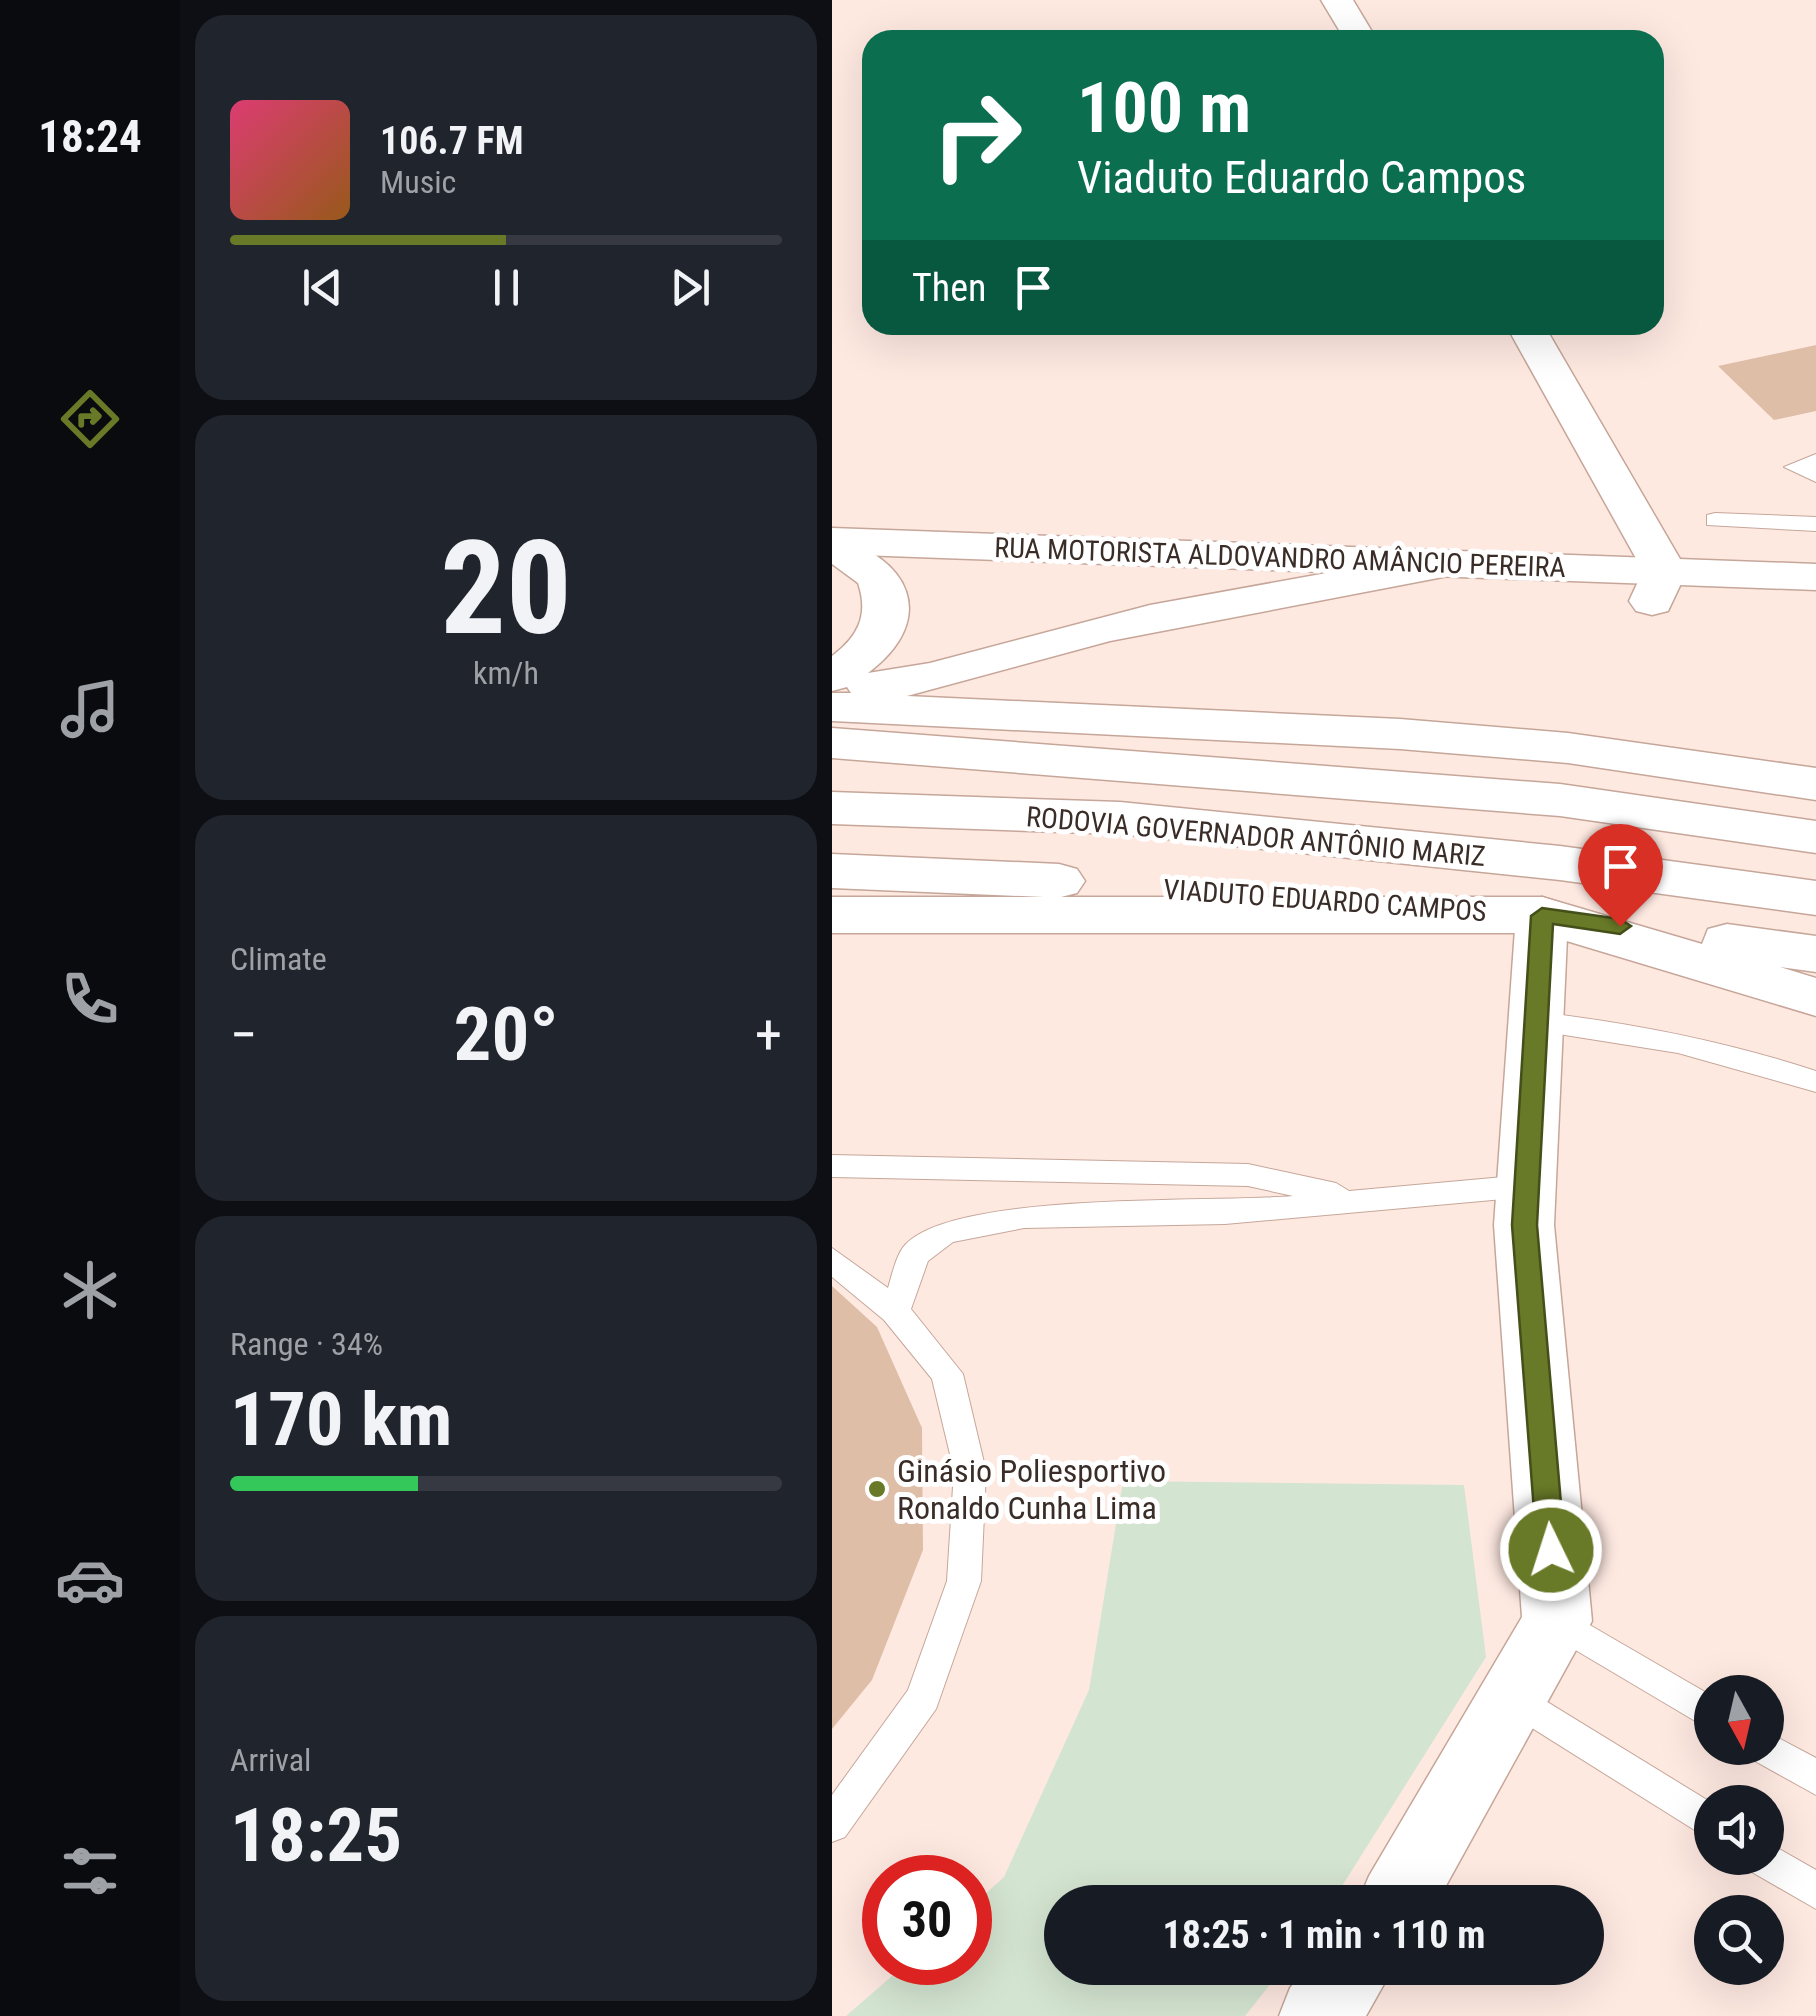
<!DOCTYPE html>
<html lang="en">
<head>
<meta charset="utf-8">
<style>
	:root { --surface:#171b24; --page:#20242c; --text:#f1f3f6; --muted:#9ea1a6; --line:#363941; --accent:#687927 }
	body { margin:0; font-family:"Roboto Condensed",sans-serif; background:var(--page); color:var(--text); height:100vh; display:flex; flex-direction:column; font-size:38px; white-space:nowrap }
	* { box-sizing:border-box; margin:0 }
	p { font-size:32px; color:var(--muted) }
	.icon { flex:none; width:55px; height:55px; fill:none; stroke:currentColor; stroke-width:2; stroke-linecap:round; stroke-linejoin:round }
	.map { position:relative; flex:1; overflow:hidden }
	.drawer { display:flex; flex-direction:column; gap:15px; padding:15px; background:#0d0f14; width:652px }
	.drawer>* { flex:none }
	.top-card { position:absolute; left:30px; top:30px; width:802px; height:305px; border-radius:30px; box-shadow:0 10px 40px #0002; background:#0b6e4f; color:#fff; overflow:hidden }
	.needle { width:65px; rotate:172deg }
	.fabs { position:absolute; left:862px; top:1675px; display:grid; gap:20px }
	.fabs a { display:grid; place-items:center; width:90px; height:90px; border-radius:50%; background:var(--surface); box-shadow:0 10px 40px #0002; font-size:50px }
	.speed { position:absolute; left:30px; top:1855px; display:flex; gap:20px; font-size:50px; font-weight:700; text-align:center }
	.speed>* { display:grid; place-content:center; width:130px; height:130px; border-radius:50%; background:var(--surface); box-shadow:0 10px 40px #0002; line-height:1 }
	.speed .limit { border:15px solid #d22; background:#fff; color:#111 }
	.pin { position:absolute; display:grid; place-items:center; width:85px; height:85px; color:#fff; margin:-102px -42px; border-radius:50% 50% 50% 0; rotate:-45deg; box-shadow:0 0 10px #0007 }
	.pin .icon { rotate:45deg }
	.me { position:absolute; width:110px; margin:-55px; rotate:356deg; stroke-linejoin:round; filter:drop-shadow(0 0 8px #0008) }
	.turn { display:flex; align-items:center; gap:35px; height:210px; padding:0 50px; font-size:45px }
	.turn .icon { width:130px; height:130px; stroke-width:2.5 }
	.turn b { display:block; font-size:70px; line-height:85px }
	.then { display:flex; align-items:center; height:95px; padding:0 50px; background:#0003; gap:20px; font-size:38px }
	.big { font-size:75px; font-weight:700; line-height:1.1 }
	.drawer .tile { flex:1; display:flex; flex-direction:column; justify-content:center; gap:15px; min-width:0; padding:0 35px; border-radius:30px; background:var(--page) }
	.drawer .dial { align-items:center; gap:0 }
	.dial b { font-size:130px; line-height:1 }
	.song { display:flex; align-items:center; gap:30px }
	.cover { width:120px; height:120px; border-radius:15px; background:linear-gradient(135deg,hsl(340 70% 55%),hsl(30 70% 35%)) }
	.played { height:10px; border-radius:5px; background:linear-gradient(90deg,var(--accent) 50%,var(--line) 50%) }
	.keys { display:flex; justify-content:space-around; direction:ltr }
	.heat { display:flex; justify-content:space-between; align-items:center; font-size:55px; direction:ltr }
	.charge { height:15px; border-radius:8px; background:linear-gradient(90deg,#34c759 34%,var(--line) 0) }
	.trip { position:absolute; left:212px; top:1885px; width:560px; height:100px; border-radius:50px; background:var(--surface); box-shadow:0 10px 40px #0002; font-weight:700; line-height:100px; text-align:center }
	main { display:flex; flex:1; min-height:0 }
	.tabs { display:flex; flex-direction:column; width:180px; justify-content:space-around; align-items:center; background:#090b0e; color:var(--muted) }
	.tabs .icon { width:70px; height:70px }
	.tabs .selected { color:var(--accent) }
	.tabs b { font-size:45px; color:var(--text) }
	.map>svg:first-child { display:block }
	.green { fill:#d3e4d0 }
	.building { fill:#dfbea7 }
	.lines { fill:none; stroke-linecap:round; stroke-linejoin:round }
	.service-casing { stroke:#c6a699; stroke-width:2 }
	.minor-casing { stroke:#c6a699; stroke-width:3 }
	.secondary-casing { stroke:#c6a699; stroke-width:3 }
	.primary-casing { stroke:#c6a699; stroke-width:3 }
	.trunk-casing { stroke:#c6a699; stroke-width:3 }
	.service { fill:#fff; fill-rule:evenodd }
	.minor { fill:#fff; fill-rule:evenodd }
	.secondary { fill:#fff; fill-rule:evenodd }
	.primary { fill:#fff; fill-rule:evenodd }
	.trunk { fill:#fff; fill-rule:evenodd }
	.route { fill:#687927; stroke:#444f19; stroke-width:2.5 }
	.poi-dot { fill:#687927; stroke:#fff; stroke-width:4 }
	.labels { text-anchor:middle; stroke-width:10; stroke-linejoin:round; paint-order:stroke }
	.street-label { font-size:28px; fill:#3a2d28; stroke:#fff }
	.near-poi-label { font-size:32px; fill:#3a2d28; stroke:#fff; text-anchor:start }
</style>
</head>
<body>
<main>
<nav class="tabs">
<b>18:24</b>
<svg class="icon selected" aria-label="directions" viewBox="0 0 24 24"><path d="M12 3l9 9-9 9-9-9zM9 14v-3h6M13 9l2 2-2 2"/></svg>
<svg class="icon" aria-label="music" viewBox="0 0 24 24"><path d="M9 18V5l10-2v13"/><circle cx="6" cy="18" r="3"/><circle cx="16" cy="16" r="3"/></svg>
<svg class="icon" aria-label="phone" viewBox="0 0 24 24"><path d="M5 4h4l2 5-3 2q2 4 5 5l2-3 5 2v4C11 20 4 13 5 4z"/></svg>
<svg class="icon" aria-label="climate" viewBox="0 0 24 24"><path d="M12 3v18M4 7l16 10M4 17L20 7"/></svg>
<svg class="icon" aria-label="car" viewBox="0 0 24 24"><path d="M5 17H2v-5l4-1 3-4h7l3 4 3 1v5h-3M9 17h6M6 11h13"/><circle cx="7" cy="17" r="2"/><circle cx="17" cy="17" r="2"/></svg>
<svg class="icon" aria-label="filters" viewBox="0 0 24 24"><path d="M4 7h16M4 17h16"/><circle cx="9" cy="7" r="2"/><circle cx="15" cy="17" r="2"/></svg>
</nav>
<section class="drawer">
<div class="tile">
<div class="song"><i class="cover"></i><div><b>106.7 FM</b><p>Music</p></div></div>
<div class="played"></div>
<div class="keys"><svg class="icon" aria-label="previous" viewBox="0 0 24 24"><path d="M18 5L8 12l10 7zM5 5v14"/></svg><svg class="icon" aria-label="pause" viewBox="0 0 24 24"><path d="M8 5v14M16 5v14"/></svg><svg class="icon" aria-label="next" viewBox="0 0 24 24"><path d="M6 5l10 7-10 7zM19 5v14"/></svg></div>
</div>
<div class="tile dial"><b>20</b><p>km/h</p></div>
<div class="tile"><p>Climate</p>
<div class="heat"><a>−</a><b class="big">20°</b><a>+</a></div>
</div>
<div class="tile"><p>Range · 34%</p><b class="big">170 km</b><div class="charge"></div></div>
<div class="tile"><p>Arrival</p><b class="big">18:25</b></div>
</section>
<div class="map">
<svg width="984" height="2016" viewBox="0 0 984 2016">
	<rect width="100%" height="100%" fill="#fee9e1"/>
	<!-- green -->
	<path class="green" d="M291,1481L632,1485L654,1657L500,1902H230V1968H451L413,2016H14L75,1963L138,1962V1908L172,1877L257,1690Z"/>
	<!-- building -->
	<g class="building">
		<path d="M984,345V411L942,420L886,366Z"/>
		<path d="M0,1286L45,1327L90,1428L91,1550L40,1680L0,1729Z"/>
	</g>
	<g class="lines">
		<!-- service casing -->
		<g class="service-casing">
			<g id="service">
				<path d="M984,454V482L952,467Z"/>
				<path d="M883,513L984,517V531L875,525V515Z"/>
				<path d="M705,1012C800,1023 892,1041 984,1071V1092L846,1053L695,1029L691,1022Z"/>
				<path d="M0,1155L416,1164L504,1183L517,1191L694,1175L704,1178L709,1186L704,1194L694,1197L393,1224L192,1228L121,1242L96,1261L79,1309L131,1374L154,1471L149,1581L104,1709L13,1837L0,1842V1795L76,1690L115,1581L122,1471L100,1379L52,1320L0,1277V1248L56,1288C60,1275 64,1255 73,1245C122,1191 379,1203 461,1196L416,1186L0,1177Z"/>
				<path d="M725,1606L880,1696V1731L713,1632L708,1621L713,1610Z"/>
				<path d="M681,1681L880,1803V1841L668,1708L663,1697L668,1686Z"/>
				<path d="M935,1732L984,1758V1795L921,1760L916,1748H935Z"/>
				<path d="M935,1842L984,1870V1909L918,1871L912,1858H935Z"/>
			</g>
		</g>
		<!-- minor casing -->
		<g class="minor-casing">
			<g id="minor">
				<path d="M489,0H521L545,40H513Z"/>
				<path d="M674,325H712L855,571L836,611L820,615L804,611L797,601L811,571Z"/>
				<path d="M710,897L729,903L736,915L722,1225L760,1621L605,1902H526L537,1876L690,1617L662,1225L684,915L691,903Z"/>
				<path d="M474,1968H561L534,2016H447L458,1988Z"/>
			</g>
		</g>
		<!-- secondary casing -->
		<g class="secondary-casing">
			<path id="secondary" d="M0,528L984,564V590L0,554Z"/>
		</g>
		<!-- primary casing -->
		<g class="primary-casing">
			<g id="primary">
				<path d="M0,537C78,556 108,619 36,673L98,663L318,605L616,551L632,555L638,564L632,573L278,641L75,696L568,719L736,733L984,768V800L736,763L568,749L0,721V693H19L15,687L0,691V656C26,637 37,615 26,583L0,564Z"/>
				<path d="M0,854L227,864L245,869L253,881L245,893L229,897H710L870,944L876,929L895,924L984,936V972L948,967L984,978V1016L708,933H0V897H212L0,888Z"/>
			</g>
		</g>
		<!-- trunk casing -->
		<g class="trunk-casing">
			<g id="trunk">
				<path d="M0,728L728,784L984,821V853L728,816L0,758Z"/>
				<path d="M0,792L288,802L728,846L984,881V915L728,880L288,834L0,824Z"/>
			</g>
		</g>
		<!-- service -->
		<use href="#service" class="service"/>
		<!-- minor -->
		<use href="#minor" class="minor"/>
		<!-- secondary -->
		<use href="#secondary" class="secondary"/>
		<!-- primary -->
		<use href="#primary" class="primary"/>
		<!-- trunk -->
		<use href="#trunk" class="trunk"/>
	</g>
	<!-- route -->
	<path class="route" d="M710,908L788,919L799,926L788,934L721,924L705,1225L733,1550L729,1559L719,1562L709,1559L705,1550L680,1225L699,916Z"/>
	<!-- markers -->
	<circle class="poi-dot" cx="45" cy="1489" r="10"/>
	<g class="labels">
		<!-- street labels -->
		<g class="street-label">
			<text transform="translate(448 557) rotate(2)" y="10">RUA MOTORISTA ALDOVANDRO AMÂNCIO PEREIRA</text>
			<text transform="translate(424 836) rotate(5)" y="10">RODOVIA GOVERNADOR ANTÔNIO MARIZ</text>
			<text transform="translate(493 900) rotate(4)" y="10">VIADUTO EDUARDO CAMPOS</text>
		</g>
		<!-- near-poi labels -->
		<g class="near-poi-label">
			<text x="65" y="1482">Ginásio Poliesportivo<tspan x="65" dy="37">Ronaldo Cunha Lima</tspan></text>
		</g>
	</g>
</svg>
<div class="fabs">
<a><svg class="needle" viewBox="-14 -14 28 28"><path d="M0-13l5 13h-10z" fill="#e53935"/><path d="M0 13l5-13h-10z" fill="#9ea1a6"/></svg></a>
<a><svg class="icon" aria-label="sound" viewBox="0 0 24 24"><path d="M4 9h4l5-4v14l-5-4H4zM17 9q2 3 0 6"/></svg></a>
<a><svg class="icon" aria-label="search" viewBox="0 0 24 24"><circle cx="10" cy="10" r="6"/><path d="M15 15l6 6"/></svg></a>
</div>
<div class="speed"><div class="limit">30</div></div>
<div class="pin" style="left:788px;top:926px;background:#d93025"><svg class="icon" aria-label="arrive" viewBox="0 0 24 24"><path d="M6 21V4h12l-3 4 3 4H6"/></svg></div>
<svg class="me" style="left:719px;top:1550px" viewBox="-20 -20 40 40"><circle r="17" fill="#687927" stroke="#fff" stroke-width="3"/><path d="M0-11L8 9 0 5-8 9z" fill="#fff"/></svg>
<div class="trip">18:25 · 1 min · 110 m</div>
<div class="top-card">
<div class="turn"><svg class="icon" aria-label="right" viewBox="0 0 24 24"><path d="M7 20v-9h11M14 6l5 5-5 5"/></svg><div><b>100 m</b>Viaduto Eduardo Campos</div></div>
<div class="then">Then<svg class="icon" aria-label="arrive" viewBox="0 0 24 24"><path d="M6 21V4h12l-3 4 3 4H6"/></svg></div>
</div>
</div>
</main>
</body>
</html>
